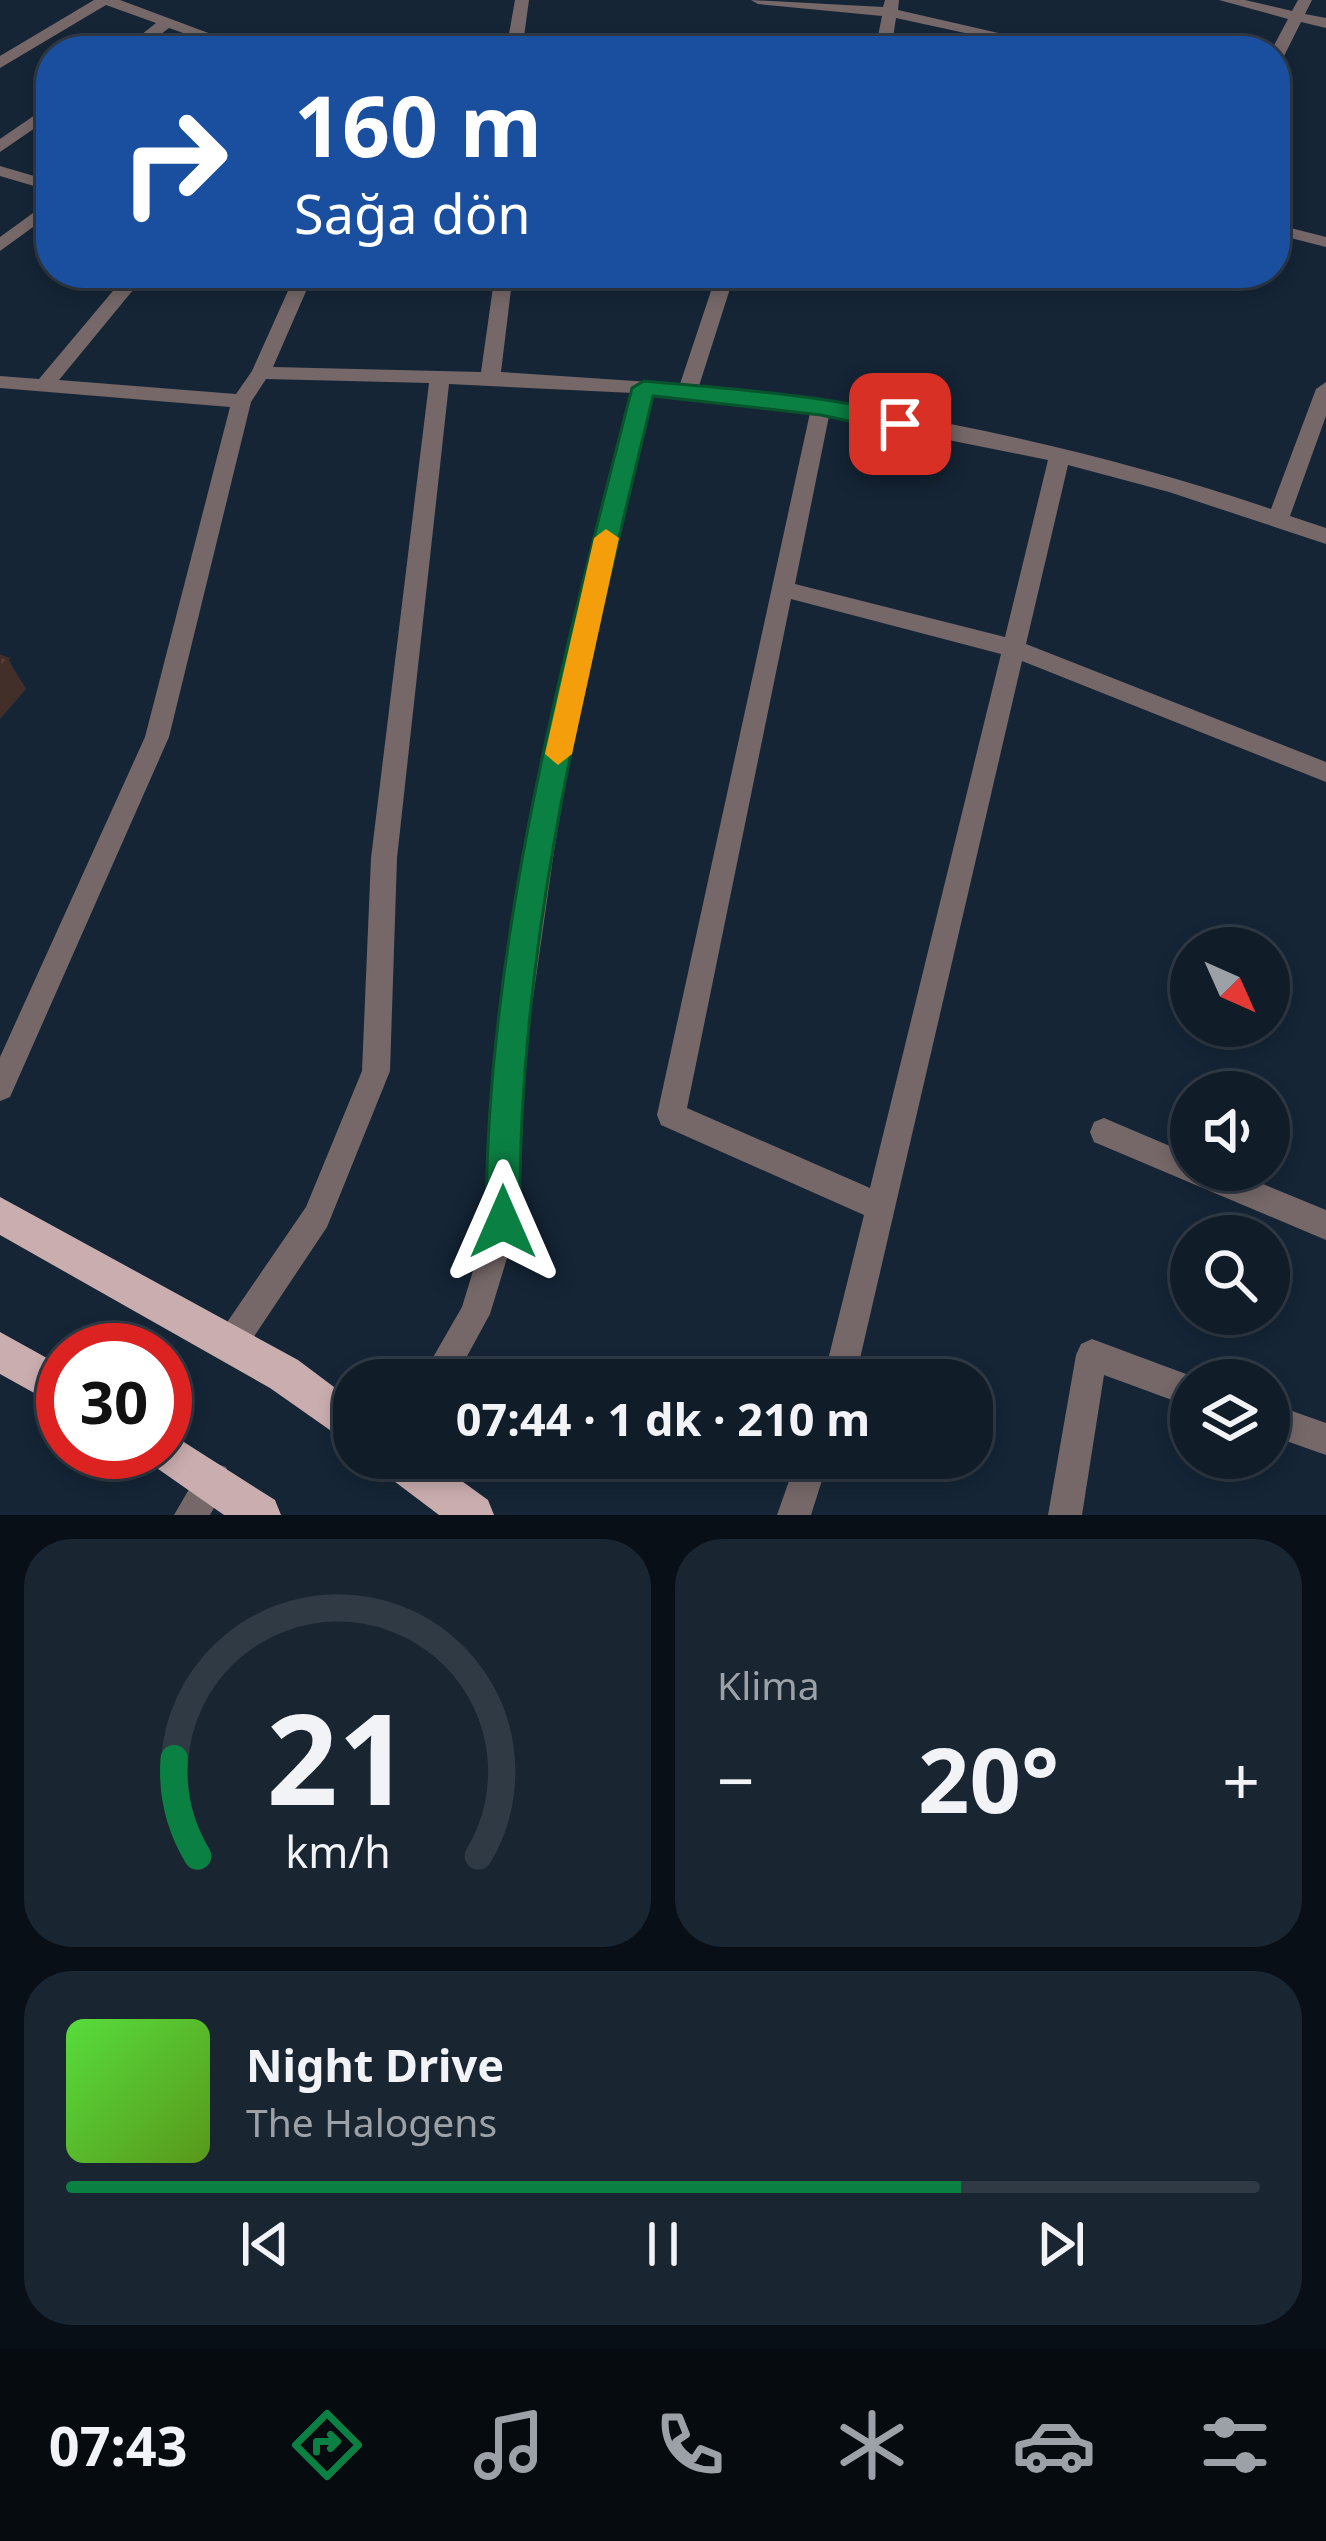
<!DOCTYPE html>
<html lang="tr">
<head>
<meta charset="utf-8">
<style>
	:root { --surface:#101c28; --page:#192530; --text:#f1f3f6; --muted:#9ca1a8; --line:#303a45; --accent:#0b8043 }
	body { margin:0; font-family:"Noto Sans",sans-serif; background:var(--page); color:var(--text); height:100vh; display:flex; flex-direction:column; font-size:45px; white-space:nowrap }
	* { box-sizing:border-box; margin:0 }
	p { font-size:39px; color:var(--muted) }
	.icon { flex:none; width:66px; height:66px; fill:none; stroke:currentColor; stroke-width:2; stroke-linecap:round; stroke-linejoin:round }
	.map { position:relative; height:1515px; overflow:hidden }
	.drawer { display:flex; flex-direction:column; gap:24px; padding:24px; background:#090f16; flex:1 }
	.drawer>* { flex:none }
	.guide { position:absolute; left:36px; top:36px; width:1254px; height:252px; border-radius:48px; box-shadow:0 6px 18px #0003,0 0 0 3px var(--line); background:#1a4fa0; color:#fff; overflow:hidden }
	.needle { width:78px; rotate:135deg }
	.buttons { position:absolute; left:1170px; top:927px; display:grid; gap:24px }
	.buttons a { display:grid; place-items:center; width:120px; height:120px; border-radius:50%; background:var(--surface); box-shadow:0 6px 18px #0003,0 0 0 3px var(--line); font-size:60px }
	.speed { position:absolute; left:36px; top:1323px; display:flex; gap:24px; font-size:60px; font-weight:700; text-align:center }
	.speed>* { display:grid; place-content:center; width:156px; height:156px; border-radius:50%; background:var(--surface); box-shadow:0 6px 18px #0003,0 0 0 3px var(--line); line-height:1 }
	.speed .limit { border:18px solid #d22; background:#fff; color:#111 }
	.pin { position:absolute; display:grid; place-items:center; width:102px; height:102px; color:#fff; margin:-51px; border-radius:24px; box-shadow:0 6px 18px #0006 }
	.me { position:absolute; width:132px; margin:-66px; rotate:0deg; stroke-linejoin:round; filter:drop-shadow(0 0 9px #0008) }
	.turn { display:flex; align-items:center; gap:42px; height:252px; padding:0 60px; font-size:54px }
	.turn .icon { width:156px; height:156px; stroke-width:2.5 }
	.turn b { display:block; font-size:84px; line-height:102px }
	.big { font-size:90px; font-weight:700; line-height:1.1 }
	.drawer .widget { flex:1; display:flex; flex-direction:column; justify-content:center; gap:18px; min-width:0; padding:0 42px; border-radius:48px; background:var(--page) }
	.drawer .dial { align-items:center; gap:0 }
	.dial svg { height:312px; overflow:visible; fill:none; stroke:var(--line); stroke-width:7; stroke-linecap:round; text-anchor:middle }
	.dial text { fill:var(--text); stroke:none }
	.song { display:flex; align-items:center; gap:36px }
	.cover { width:144px; height:144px; border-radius:18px; background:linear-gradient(135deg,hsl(110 70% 55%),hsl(90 70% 35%)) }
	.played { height:12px; border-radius:6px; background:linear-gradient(90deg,var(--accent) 75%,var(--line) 75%) }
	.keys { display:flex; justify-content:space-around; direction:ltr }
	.heat { display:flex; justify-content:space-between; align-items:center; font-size:66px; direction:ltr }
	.drawer .tiles { flex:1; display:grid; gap:24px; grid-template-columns:1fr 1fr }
	.widget:last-child { grid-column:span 2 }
	.trip { position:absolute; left:333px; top:1359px; width:660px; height:120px; border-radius:48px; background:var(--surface); box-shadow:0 6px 18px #0003,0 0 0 3px var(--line); font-weight:700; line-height:120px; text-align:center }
	.tabs { display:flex; height:192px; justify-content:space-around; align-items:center; background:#060b10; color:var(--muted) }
	.tabs .icon { width:84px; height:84px }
	.tabs .current { color:var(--accent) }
	.tabs b { font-size:54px; color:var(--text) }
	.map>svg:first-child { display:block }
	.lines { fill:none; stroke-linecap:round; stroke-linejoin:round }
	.street { fill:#766869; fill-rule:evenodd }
	.primary { fill:#caadaf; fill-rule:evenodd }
	.shaded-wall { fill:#422f2a }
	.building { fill:#5e433c; stroke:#422f2a; stroke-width:3 }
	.route { fill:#0b8043; stroke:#07532c; stroke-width:3 }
	.slow { fill:#f59e0b }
</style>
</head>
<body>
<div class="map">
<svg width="1326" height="1515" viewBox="0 0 1326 1515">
	<rect width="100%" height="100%" fill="#152536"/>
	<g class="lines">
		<!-- street -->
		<g class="street">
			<path d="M94,0H120L257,51H234L169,28L139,51H121L156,23L106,5L0,68V56Z"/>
			<path d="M515,0H529L522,51H506Z"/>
			<path d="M751,0L883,7L885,0H899L898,10L1077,51H1048L896,18L891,51H875L882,16L758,4Z"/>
			<path d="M1219,0H1245L1292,11L1298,0H1312L1305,14L1326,18V28L1301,22L1283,58L1275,63V51H1271L1288,19Z"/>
			<path d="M51,104V117L0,152V139Z"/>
			<path d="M0,166L51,181V191L0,176Z"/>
			<path d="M51,200V214L0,251V237Z"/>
			<path d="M1275,224L1326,237V247L1275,234Z"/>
			<path d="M128,273H147L59,380L236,394L252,371L296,273H314L273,367L481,372L495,273H513L501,372L680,384L717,273H735L699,386C892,407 1086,446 1271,509L1316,389L1326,382V416L1290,516L1326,528V544L1169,492L1068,465L1026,644L1326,762V782L1022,661L855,1380H823L864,1215L661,1125L657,1115L810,413L652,394L585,671L554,851L516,1118L518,1222L490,1314L454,1380H420L462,1307L488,1222V1118L528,851L563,671L633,393L449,384L397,858L390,1071L327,1227L241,1356L230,1361L219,1356L214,1345L219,1334L306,1207L362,1071L371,858L429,383L266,379L251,402L169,737L10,1097L0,1101V1057L145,737L230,407L0,388V376L39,379ZM829,416L1048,460L1005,637L795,584ZM791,599L1001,654L870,1188L687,1108Z"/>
			<path d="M1104,1118L1191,1155V1170H1229L1326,1210V1240L1094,1142L1090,1132L1094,1122Z"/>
			<path d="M1092,1339L1202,1380H1191V1407L1104,1375L1082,1515H1048L1076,1355L1081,1344Z"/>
			<path d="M1269,1403L1326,1423V1455L1269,1435Z"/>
			<path d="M797,1458H829L811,1515H777Z"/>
			<path d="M214,1463L226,1467L230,1479L210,1515H174L202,1467Z"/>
		</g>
		<!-- primary -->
		<g class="primary">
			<path d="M0,1197L298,1360L354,1402V1447L270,1388L0,1235Z"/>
			<path d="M0,1332L63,1367V1409L0,1374Z"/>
			<path d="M165,1430L275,1500L281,1515H224L151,1464L146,1452H165Z"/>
			<path d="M376,1458H430L488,1500L494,1515H439L382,1472Z"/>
		</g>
	</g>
	<!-- shaded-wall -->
	<path class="shaded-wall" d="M8,659L26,689L0,719V668Z"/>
	<!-- building -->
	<path class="building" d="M0,656L8,659L0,668Z"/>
	<!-- route -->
	<path class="route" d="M644,381C691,386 885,398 912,424L900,432L821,415L653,396C588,666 516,944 520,1222L515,1234L503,1239L491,1234L486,1222C486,941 563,660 632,388Z"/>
	<!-- slow -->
	<path class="slow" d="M606,529L619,538L572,754L558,765L545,754L594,538Z"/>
</svg>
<div class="buttons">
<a><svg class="needle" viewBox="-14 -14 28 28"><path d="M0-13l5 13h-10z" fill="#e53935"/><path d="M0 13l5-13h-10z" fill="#9ca1a8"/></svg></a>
<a><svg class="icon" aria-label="sound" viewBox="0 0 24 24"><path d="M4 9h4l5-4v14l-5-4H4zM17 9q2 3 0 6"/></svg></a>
<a><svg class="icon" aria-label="search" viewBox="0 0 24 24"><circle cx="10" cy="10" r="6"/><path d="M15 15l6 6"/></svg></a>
<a><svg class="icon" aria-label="layers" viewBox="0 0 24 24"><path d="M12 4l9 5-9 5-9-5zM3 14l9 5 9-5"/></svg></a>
</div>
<div class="speed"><div class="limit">30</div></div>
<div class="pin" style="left:900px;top:424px;background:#d93025"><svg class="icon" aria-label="arrive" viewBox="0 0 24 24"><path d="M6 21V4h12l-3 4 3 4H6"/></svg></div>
<svg class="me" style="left:503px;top:1222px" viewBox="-20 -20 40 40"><path d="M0-17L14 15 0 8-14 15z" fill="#0b8043" stroke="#fff" stroke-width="4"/></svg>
<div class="trip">07:44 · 1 dk · 210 m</div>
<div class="guide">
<div class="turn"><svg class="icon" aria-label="right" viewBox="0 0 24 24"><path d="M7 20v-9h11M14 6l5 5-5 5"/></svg><div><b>160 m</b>Sağa dön</div></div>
</div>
</div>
<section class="drawer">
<div class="tiles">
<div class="widget dial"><svg viewBox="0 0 100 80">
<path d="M14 69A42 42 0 1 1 86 69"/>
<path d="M14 69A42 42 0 0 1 8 44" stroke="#0b8043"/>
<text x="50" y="56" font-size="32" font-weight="700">21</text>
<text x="50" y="72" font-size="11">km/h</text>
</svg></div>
<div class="widget"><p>Klima</p>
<div class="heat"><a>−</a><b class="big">20°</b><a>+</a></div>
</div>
<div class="widget">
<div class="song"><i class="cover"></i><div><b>Night Drive</b><p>The Halogens</p></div></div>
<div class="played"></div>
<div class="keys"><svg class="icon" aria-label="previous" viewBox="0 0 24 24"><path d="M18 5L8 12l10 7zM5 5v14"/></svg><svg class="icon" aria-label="pause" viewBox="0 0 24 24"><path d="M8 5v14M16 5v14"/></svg><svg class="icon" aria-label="next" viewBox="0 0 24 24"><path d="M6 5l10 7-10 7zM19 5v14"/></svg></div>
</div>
</div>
</section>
<nav class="tabs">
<b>07:43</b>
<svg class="icon current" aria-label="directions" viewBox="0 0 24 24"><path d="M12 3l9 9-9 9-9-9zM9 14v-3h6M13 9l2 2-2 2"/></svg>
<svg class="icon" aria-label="music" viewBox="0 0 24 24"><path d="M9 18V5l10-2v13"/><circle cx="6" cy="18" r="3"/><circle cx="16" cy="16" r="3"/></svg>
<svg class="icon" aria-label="phone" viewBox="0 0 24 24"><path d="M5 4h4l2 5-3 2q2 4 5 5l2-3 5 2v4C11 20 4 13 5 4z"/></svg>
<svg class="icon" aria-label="climate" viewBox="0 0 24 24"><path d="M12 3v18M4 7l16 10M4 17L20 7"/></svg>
<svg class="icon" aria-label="car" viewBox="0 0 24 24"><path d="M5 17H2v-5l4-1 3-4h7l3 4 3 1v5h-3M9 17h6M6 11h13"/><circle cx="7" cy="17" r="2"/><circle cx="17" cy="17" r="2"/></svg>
<svg class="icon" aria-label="filters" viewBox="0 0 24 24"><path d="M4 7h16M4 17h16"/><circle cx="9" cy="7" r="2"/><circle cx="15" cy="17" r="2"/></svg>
</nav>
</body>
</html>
